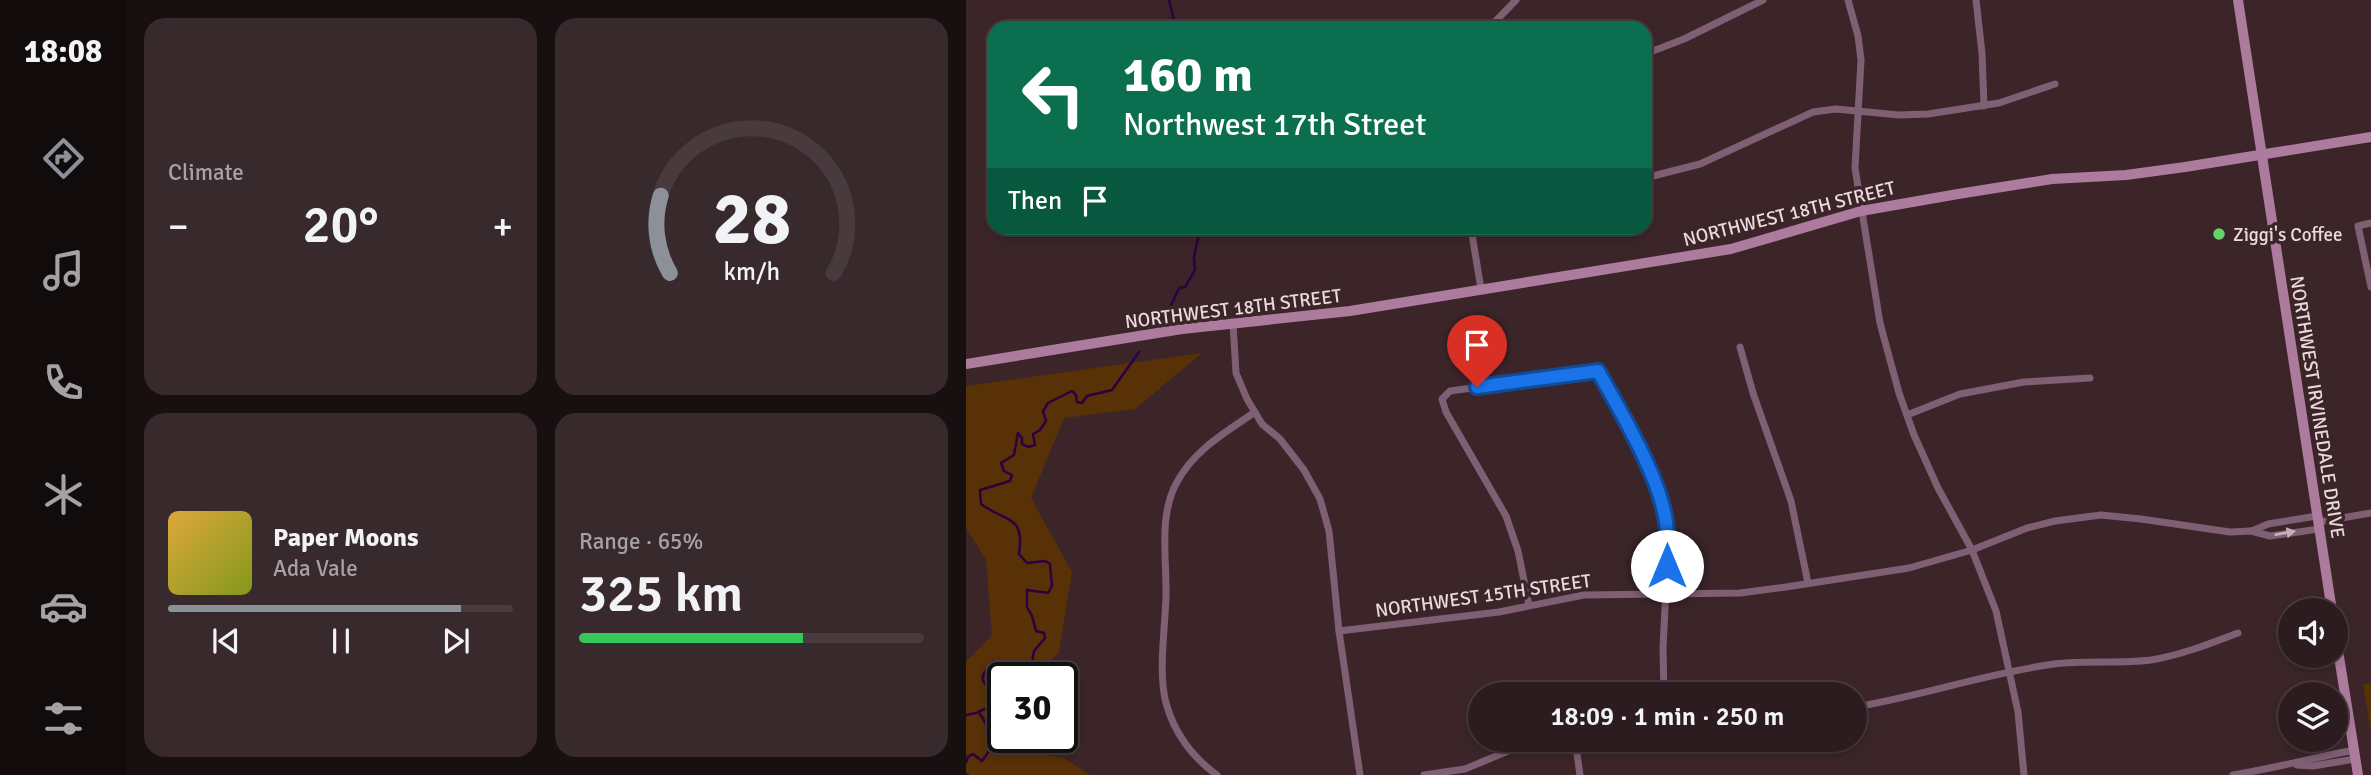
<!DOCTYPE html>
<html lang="en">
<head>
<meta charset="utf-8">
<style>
	:root { --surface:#2c1c1f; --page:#38292c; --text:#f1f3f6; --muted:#a6a1a4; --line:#483a3d; --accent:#8c9099 }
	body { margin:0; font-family:Signika,sans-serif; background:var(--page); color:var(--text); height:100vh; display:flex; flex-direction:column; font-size:26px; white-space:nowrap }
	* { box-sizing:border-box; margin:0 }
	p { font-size:23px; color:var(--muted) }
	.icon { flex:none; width:38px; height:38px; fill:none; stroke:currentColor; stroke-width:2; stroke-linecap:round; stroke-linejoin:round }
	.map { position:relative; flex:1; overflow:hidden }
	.side { display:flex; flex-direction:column; gap:18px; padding:18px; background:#180f11; width:840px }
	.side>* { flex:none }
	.banner { position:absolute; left:21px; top:21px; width:665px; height:214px; border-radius:21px; box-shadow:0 4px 10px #0003,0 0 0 2px var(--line); background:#0b6e4f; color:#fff; overflow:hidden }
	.tools { position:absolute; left:1312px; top:598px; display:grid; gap:14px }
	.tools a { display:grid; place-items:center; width:70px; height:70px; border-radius:50%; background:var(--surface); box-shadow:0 4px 10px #0003,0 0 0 2px var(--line); font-size:35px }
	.speed { position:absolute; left:21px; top:662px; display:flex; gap:14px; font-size:35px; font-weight:700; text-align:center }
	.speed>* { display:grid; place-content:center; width:91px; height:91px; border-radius:50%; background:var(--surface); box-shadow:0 4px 10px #0003,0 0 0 2px var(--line); line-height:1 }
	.speed .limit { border:4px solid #111; border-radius:10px; background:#fff; color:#111 }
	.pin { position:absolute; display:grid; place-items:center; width:60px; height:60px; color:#fff; margin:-72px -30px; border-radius:50% 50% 50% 0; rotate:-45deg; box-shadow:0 0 7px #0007 }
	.pin .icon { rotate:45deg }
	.me { position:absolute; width:77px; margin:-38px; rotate:0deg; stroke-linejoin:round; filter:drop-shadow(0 0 5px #0008) }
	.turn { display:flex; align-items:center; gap:24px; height:147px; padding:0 21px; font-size:32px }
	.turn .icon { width:91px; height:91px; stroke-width:2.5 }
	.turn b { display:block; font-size:49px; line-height:60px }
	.then { display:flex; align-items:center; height:66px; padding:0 21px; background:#0003; gap:14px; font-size:26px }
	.big { font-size:52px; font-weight:600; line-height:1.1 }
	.side .widget { flex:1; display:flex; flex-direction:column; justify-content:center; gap:10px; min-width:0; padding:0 24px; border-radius:21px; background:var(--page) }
	.side .dial { align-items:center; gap:0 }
	.dial svg { height:182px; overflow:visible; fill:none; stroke:var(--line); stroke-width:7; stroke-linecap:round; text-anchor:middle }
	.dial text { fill:var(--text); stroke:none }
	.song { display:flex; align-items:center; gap:21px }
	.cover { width:84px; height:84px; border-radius:10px; background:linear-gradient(135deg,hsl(40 70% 55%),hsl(70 70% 35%)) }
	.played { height:7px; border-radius:4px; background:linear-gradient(90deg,var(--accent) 85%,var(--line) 85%) }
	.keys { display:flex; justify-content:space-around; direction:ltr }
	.heat { display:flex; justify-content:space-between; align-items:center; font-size:38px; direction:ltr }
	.charge { height:10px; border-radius:5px; background:linear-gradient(90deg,#34c759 65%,var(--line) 0) }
	.side .tiles { flex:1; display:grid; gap:18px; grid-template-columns:repeat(2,1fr) }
	.trip { position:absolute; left:502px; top:682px; width:399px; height:70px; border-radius:35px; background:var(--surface); box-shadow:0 4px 10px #0003,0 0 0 2px var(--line); font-weight:600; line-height:70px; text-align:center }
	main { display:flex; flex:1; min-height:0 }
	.dock { display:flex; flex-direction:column; width:126px; justify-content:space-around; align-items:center; background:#120b0c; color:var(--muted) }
	.dock .icon { width:49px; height:49px }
	.dock .active { color:var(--accent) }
	.dock b { font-size:32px; color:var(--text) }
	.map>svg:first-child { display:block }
	.green { fill:#583106 }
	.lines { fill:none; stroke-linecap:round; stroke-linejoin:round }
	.stream { stroke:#2d0042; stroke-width:2.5 }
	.street { stroke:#7f5f74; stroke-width:7 }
	.secondary { stroke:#ad7b9d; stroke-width:10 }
	.oneway { fill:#c5afb8 }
	.route-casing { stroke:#114b97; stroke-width:18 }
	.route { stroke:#1a73e8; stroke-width:12 }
	.poi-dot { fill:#64d468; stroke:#3b2529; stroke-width:2.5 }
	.labels { text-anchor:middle; stroke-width:7; stroke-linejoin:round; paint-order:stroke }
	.street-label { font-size:19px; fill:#eadadd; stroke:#3b2529 }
	.poi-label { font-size:19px; fill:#eadadd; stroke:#3b2529; text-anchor:start }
</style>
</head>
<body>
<main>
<nav class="dock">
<b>18:08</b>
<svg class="icon active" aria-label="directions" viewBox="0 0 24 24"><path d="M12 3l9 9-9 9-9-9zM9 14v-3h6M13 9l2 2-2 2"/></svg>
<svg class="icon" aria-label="music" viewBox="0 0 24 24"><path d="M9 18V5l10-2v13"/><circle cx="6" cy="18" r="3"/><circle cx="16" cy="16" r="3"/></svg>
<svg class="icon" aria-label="phone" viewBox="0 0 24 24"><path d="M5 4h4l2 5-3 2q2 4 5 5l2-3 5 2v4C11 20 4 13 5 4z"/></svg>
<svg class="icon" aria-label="climate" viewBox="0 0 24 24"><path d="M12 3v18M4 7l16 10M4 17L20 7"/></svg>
<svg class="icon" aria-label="car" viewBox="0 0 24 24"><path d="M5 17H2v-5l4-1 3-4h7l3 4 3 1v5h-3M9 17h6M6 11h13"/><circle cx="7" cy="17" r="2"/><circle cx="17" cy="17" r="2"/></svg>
<svg class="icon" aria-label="filters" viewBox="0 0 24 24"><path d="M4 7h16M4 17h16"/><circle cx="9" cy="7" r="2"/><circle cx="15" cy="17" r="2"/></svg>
</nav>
<section class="side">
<div class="tiles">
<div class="widget"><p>Climate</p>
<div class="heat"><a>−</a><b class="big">20°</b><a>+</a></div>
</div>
<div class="widget dial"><svg viewBox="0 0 100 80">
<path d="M14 69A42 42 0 1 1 86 69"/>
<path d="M14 69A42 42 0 0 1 10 35" stroke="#8c9099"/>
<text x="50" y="56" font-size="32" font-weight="700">28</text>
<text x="50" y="72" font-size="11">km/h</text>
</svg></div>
<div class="widget">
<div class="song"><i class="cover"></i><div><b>Paper Moons</b><p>Ada Vale</p></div></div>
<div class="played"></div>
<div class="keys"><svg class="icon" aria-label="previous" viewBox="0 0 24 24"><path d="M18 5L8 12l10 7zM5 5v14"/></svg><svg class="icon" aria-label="pause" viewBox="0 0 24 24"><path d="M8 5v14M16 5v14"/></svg><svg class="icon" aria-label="next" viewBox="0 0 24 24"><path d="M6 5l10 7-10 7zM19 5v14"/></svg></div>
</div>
<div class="widget"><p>Range · 65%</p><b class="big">325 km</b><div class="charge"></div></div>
</div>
</section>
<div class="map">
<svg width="1405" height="775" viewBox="0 0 1405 775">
	<rect width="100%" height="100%" fill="#3b2529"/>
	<!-- green -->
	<g class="green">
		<path d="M236,353L169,409L98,418L65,498L106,572L93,652L68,677H37V737H44L43,749L98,758L124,775H0V662L26,635L20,560L0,528V386Z"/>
		<path d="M1405,683V732L1397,684Z"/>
	</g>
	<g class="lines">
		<!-- stream -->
		<g class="stream">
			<path d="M203,0L210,28"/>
			<path d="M201,314L213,288L219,287L229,270L228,257L234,228"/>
			<path d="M49,677L65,669L68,651L79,638L78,633L70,631L66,616L61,607V590L82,593L86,586L84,564L79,561L61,563L53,554C59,514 40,523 15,504L14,490L44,481L46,475L38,471L35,463L48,455L52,433L56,438V444L62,447L69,445L67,434L74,430L80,421L77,411L82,403L106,391L110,395L111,402L116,403L121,396L146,390L173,352"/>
			<path d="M37,699C20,684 6,682 28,661L40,677"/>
			<path d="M0,715L10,713"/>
			<path d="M0,762L2,757L7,754L16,761L26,747C24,736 20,720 12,712L23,707L31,716L37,718"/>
			<path d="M0,774L2,775"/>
		</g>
		<!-- street -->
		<g class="street">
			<path d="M882,0L892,36L895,60L889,168L914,323L933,393L948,435L972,488L1006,550L1030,611L1052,712L1058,775"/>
			<path d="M1010,0L1016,53L1018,106"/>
			<path d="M523,28L550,0"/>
			<path d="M679,54L718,39L797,0"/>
			<path d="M679,178L734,164L847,112L870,109L933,115L962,114L1033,103L1089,84"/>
			<path d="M1405,223L1392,226L1405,287"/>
			<path d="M505,228L515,289"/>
			<path d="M267,323L270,373L281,399L296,424L314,439L338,470L354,499L363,531L373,631L394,775"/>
			<path d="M774,347L787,393L825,501L842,583"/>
			<path d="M941,415L994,394L1058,382L1124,378"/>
			<path d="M1352,522L1405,513"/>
			<path d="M1286,531L1302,524L1351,516"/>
			<path d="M563,605L552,551L540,516L480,412L476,399L484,391L632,371L689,481L699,515L702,548L697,648L698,695"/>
			<path d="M373,631L533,612L618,595L774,593L820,587L943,568L1006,550L1061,528L1089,521L1135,515L1175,519L1264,532L1285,531L1304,536L1353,529"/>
			<path d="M889,707C956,696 1021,673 1088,664C1120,660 1153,664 1185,660C1215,655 1243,644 1272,633"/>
			<path d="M609,740L614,775"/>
			<path d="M1331,765L1347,766L1389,759"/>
			<path d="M251,775C227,758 208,733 200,703C192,673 199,629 200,597C201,560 192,516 211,482C228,450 260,432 289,412"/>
			<path d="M458,775L499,769L547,749L591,740"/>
			<path d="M1267,775C1308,768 1347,758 1388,750"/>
		</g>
		<!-- secondary -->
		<g class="secondary">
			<path d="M1272,0L1366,611"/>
			<path d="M0,364L216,329L384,311L765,249L895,211L992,194L1086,179L1160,175L1219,167L1405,137"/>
			<path d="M1370,638L1392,775"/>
		</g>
	</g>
	<!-- one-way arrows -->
	<defs><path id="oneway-solid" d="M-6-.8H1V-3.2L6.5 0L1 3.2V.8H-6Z" transform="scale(1.75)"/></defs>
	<use class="oneway" href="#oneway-solid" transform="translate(1319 533) rotate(-10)"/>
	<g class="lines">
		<!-- route casing -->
		<g class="route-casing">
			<path id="route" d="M511,387L632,371C654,410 691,473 699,516C702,532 702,549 701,566"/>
		</g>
		<!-- route -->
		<use href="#route" class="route"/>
	</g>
	<!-- markers -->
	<circle class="poi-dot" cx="1253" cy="234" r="7"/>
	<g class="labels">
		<!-- street labels -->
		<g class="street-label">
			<text transform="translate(823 213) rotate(-14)" y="7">NORTHWEST 18TH STREET</text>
			<text transform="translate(267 308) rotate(-7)" y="7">NORTHWEST 18TH STREET</text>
			<text transform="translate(1352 407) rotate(81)" y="7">NORTHWEST IRVINEDALE DRIVE</text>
			<text transform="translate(517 595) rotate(-8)" y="7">NORTHWEST 15TH STREET</text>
		</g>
		<!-- poi labels -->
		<g class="poi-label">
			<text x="1267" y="241">Ziggi's Coffee</text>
		</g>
	</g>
</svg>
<div class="tools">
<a><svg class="icon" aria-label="sound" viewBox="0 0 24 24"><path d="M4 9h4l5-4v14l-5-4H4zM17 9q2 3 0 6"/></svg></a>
<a><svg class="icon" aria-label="layers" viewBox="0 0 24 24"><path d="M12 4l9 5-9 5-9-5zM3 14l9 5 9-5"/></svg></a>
</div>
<div class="speed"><div class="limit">30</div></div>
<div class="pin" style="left:511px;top:387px;background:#d93025"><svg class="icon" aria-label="arrive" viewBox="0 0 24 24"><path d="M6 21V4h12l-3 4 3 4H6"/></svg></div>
<svg class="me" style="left:701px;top:566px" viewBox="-20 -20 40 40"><circle r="19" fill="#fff"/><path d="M0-13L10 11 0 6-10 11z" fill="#1a73e8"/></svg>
<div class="trip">18:09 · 1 min · 250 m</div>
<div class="banner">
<div class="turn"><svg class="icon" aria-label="left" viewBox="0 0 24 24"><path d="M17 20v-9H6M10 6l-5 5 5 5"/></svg><div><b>160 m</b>Northwest 17th Street</div></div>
<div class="then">Then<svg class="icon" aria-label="arrive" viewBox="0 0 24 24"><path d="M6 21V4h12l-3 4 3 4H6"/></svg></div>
</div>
</div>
</main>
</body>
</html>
